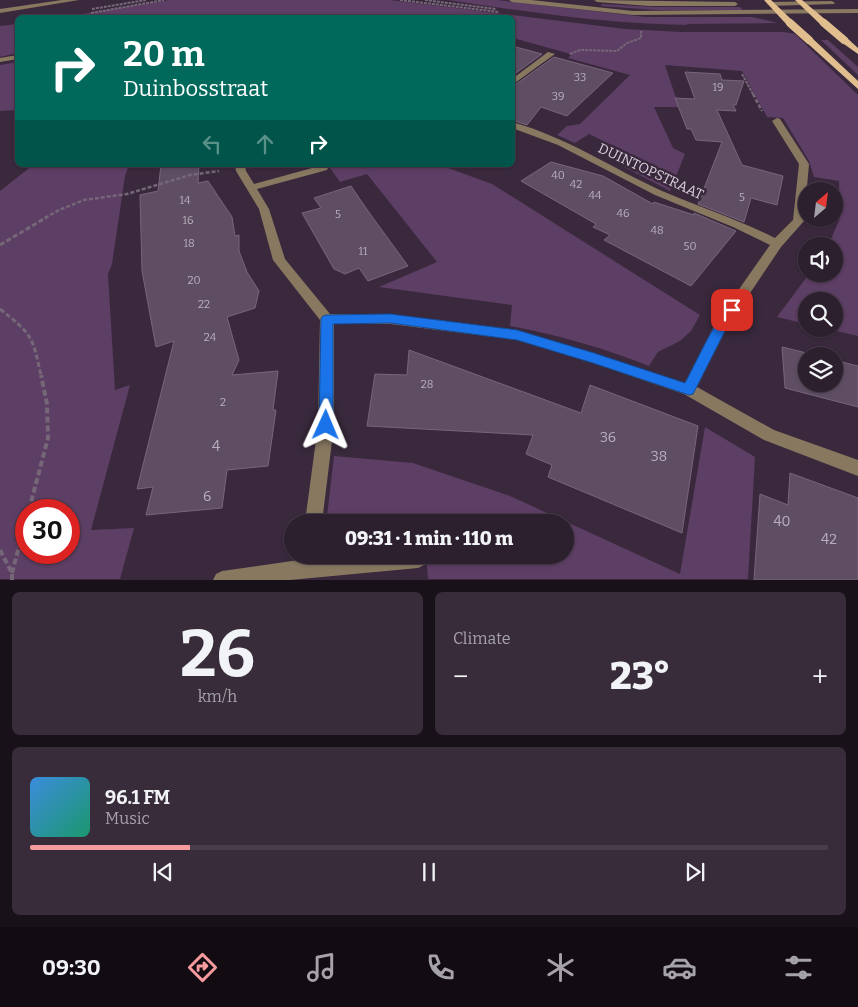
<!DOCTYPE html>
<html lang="en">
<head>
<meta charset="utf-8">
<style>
	:root { --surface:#2c1f2e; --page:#382c3a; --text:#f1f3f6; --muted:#a6a2aa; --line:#483d4a; --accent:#f59b9d }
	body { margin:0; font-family:Bitter,serif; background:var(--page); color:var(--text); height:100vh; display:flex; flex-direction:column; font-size:19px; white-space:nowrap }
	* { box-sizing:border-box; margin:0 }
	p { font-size:16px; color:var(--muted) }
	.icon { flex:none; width:28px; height:28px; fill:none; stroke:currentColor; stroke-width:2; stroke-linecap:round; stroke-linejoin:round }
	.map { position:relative; height:580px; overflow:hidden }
	.details { display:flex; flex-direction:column; gap:12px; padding:12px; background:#181119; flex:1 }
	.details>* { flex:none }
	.top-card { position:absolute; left:15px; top:15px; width:500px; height:152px; border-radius:8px; box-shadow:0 1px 4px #0004,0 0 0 1px var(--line); background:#00695c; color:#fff; overflow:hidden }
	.needle { width:32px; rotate:28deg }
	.tools { position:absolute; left:798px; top:182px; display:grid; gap:10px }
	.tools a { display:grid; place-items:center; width:45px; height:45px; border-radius:50%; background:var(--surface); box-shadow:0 1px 4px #0004,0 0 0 1px var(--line); font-size:25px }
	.speed { position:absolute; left:15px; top:499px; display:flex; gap:10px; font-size:25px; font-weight:700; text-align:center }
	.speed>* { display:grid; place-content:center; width:65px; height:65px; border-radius:50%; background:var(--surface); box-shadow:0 1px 4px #0004,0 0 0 1px var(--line); line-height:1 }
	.speed .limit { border:8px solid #d22; background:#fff; color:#111 }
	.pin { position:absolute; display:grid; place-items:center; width:42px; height:42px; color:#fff; margin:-21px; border-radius:10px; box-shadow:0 2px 8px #0006 }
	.me { position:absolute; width:55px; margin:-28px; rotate:1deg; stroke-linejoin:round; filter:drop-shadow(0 0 4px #0008) }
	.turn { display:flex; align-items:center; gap:18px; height:105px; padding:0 25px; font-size:22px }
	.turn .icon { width:65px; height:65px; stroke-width:2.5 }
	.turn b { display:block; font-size:35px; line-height:42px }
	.lanes { display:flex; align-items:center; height:48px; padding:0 25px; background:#0003; justify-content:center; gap:25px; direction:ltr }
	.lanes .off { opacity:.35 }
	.big { font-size:38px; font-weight:800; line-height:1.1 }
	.details .tile { flex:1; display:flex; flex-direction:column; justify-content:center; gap:8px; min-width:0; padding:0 18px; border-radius:8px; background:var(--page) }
	.details .dial { align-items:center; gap:0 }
	.dial b { font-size:65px; line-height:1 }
	.song { display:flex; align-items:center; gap:15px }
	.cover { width:60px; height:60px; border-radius:8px; background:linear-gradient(135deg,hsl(210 70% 55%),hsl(160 70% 35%)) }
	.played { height:5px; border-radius:2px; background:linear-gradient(90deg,var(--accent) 20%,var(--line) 20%) }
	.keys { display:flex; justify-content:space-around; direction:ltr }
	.heat { display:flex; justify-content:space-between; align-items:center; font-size:28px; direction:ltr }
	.details .tiles { flex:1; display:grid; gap:12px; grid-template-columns:1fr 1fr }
	.tile:last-child { grid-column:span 2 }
	.trip { position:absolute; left:284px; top:514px; width:290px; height:50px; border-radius:25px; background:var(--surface); box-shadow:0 1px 4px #0004,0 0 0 1px var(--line); font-weight:800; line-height:50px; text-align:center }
	.tab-bar { display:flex; height:80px; justify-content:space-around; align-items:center; background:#120c12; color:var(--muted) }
	.tab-bar .icon { width:35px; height:35px }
	.tab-bar .selected { color:var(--accent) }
	.tab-bar b { font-size:22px; color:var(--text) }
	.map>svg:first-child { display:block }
	.green { fill:#5d3e64; fill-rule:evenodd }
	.building { fill:#5f4e63; stroke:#78657c }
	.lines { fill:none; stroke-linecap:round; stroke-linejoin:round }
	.path-far3 { stroke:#766778; stroke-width:2; stroke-dasharray:3 1; stroke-linecap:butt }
	.path-far2 { stroke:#766778; stroke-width:2.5; stroke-dasharray:4 2; stroke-linecap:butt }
	.path-far1 { stroke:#766778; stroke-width:3; stroke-dasharray:5 2.5; stroke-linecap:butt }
	.path { stroke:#766778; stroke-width:4; stroke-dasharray:6 3; stroke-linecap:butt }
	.minor { fill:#887860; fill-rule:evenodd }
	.major { fill:#e1be8e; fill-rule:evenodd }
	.major-bridge { stroke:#e1be8e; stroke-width:8 }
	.route { fill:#1a73e8; stroke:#114b97 }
	.labels { text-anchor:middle; stroke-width:5; stroke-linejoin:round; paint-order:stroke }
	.number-label { font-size:11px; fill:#baafbd }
	.street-label { font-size:14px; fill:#d9cfdb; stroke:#3a293d }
	.near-number-label { font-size:14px; fill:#baafbd }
</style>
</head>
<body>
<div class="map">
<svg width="858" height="580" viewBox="0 0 858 580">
	<rect width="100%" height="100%" fill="#3a293d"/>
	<!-- green -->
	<g class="green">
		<path d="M169,0H390L625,29L681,32H784L795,34L858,95V336L827,329H834V301H806V324L777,317L809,274H834V246H828L840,218L839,181L814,177L809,161L783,118L767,117L742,71L665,65L679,107H654L673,148L685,154L670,191L624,167L636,157L589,134L575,143L557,135L567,126L580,124L630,75L568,58L571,55L567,53L513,38L512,18H121L120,14L101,17L57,18Z"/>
		<path d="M448,0H497L646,17H752L778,23L687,24V25C607,24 528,12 448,0Z"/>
		<path d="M602,4L654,7H740L743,10H657L601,6Z"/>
		<path d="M17,24V53L0,57V26Z"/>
		<path d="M821,40H828L858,67V75Z"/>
		<path d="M17,62V110L0,111V65Z"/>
		<path d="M33,165H129L125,176L112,264L108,274L115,390L130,385L91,530L134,528L120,579H0V191ZM26,510H69V552H26Z"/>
		<path d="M328,165H440L492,184L700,315L691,331L680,341L658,352L649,366C604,348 558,335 510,326L512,305L379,287L437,262L367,174L340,182Z"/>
		<path d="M705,427L755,457L748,579H428L426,555H565V522H329L327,516L334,456L413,463L510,496L680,574Z"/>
	</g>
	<!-- building -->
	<g class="building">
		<path d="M512,46L542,54L512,76Z"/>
		<path d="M554,57L613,73L567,116L541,107L527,125L512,120V87Z"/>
		<path d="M685,72L720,74L722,80L744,81L736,105H733L736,111L717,110L742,165L783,176L777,205L751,198L744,222L698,204L722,142L696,140L691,129H687L675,98L695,99Z"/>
		<path d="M551,162L603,176L653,204L654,202L694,215V213L736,231L691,286L604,240L610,235L593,227L596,224L521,181Z"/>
		<path d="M161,165H199L198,183L208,181L232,217L235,236L239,235V251L247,272L259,291L255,308L227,317L239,360L232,375L278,371L273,410H276L268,466L227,470L222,508L146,515L153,487L137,489L174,341L156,347L142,271L140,195L158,191Z"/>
		<path d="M351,186L368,211L408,266L368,281L359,268L345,274L334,269L302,213L321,208L314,198Z"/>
		<path d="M782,347L819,356H806V384H834V360L858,366V407L785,388Z"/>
		<path d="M409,350L581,413L590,385L698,426L682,533L548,477L552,465L526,454L533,435L367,426L375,374L407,375Z"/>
		<path d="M790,473L858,498V580H754L760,494L788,505Z"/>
	</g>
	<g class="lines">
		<!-- path-far3 -->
		<g class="path-far3">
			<path d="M400,0L499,12"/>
			<path d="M425,0L496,9"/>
			<path d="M92,9L146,0"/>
			<path d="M91,13L164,0"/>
			<path d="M570,54L580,50L617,51L627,43L641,38V31"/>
			<path d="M742,74L754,96"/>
		</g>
		<!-- path-far2 -->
		<g class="path-far2">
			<path d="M753,94L762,111"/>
			<path d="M45,218L59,210L84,200L127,194L190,175L219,171"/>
		</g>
		<!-- path-far1 -->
		<g class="path-far1">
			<path d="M0,245L47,217"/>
			<path d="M0,309C32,334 33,337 41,376"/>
		</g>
		<!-- path -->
		<g class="path">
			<path d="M29,510L48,438L47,404L41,375"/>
			<path d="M0,550L12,573V580"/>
			<path d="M12,573L26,521"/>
		</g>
		<!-- minor -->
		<g class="minor">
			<path d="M62,0H79L0,13V9Z"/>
			<path d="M509,0H531L633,11L858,9V13L633,15L512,2Z"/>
			<path d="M594,0L735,2L738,4L735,6H649L597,2Z"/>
			<path d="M832,1L835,3L834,4L770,6L767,4L770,2Z"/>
			<path d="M548,52L555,54L512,85V79Z"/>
			<path d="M18,55V59L0,62V58Z"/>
			<path d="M777,118L780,119L809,164L804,221L781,247L726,329L697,387L774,430L858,460V476L764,440L684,394L593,363L517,340L390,324H334V425L322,522H305L318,425L320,320L273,260L259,209L236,171L235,165H245L246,171L254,184L323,165L328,168L327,170L257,189L269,209L285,259L330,314H390L517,330L685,383L716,322L770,245L733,227L655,195L558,145L512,128V122C566,137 612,168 662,191C700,207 739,220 775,238L793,220L799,164L772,121Z"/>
			<path d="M299,555H317V558L356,555H425L427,559L424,565L418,568L290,580H213L216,574L222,571L299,560Z"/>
		</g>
		<!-- major -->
		<g class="major">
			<path d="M764,0H771L793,21V25H787Z"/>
			<path d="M795,0H802L827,21V25H821Z"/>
			<path d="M806,38H812L858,81V89L806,42Z"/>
			<path d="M841,38H847L858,48V54L841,42Z"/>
		</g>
		<!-- major-bridge -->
		<g class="major-bridge">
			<path d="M790,23L809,40"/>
			<path d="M824,23L844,40"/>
		</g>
	</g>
	<!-- route -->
	<path class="route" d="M732,305L738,310L726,329L693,394L689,395L593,363L517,340L390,323L333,324V425L331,429L326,431L321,429L319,425L321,319L323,316L327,315L390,314L517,330L594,353L685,383C693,369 720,309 732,305Z"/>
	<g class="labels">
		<!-- number labels -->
		<g class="number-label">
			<text x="580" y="81">33</text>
			<text x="718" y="91">19</text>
			<text x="558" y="100">39</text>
			<text x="558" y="179">40</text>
			<text x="576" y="188">42</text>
			<text x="595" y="199">44</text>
			<text x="742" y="201">5</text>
			<text x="185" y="204">14</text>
			<text x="623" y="217">46</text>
			<text x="338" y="218">5</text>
			<text x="188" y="224">16</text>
			<text x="657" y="234">48</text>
			<text x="189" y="247">18</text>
			<text x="690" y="250">50</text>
			<text x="363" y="255">11</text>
			<text x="194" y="284">20</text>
			<text x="204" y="308">22</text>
			<text x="210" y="341">24</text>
			<text x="427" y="388">28</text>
			<text x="223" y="406">2</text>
		</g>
		<!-- street labels -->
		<g class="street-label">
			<text transform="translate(651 171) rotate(25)" y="5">DUINTOPSTRAAT</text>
		</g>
		<!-- near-number labels -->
		<g class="near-number-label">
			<text x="608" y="442">36</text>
			<text x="216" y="451">4</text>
			<text x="659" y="461">38</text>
			<text x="207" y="501">6</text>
			<text x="782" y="526">40</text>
			<text x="829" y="544">42</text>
		</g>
	</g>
</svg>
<div class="tools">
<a><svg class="needle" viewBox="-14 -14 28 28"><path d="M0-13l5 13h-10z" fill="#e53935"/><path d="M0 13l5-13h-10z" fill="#a6a2aa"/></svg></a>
<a><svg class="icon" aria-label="sound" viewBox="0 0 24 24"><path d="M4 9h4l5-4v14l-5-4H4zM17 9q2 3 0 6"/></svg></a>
<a><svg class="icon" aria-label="search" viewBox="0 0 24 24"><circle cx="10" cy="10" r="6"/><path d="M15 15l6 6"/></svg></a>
<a><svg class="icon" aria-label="layers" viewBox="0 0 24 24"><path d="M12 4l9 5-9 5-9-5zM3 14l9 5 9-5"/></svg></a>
</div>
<div class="speed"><div class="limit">30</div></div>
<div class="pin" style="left:732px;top:310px;background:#d93025"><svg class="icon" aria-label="arrive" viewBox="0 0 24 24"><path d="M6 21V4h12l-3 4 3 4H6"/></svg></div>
<svg class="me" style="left:326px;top:425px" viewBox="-20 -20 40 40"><path d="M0-17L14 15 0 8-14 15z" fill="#1a73e8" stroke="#fff" stroke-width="4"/></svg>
<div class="trip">09:31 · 1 min · 110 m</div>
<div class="top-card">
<div class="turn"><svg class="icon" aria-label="right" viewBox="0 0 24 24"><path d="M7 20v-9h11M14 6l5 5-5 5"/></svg><div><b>20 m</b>Duinbosstraat</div></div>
<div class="lanes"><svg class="icon off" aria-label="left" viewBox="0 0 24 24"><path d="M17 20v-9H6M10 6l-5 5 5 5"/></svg><svg class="icon off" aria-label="ahead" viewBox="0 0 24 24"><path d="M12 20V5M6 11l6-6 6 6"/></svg><svg class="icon" aria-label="right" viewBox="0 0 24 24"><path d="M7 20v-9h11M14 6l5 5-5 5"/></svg></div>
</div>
</div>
<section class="details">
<div class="tiles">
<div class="tile dial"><b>26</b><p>km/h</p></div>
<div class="tile"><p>Climate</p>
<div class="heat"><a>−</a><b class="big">23°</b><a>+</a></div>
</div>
<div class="tile">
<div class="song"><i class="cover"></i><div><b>96.1 FM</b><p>Music</p></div></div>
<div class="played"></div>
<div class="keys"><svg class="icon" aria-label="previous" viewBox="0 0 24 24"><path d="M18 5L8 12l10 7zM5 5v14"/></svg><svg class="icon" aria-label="pause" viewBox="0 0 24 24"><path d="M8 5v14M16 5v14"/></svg><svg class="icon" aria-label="next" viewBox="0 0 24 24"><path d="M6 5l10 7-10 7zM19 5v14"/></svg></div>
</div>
</div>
</section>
<nav class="tab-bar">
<b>09:30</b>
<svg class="icon selected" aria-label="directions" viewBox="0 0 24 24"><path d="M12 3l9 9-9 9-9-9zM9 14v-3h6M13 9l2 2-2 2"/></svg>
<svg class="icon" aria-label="music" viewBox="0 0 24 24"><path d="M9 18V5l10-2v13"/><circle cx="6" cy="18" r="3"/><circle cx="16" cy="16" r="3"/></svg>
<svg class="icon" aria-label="phone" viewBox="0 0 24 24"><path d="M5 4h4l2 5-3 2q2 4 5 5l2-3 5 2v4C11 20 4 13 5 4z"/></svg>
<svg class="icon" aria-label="climate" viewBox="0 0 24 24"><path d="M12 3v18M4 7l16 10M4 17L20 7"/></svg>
<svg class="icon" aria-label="car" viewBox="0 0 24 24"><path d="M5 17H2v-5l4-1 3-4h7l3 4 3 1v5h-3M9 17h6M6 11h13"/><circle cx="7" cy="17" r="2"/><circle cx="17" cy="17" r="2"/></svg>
<svg class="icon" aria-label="filters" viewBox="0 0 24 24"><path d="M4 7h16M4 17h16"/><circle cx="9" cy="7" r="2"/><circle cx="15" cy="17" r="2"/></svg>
</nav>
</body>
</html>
